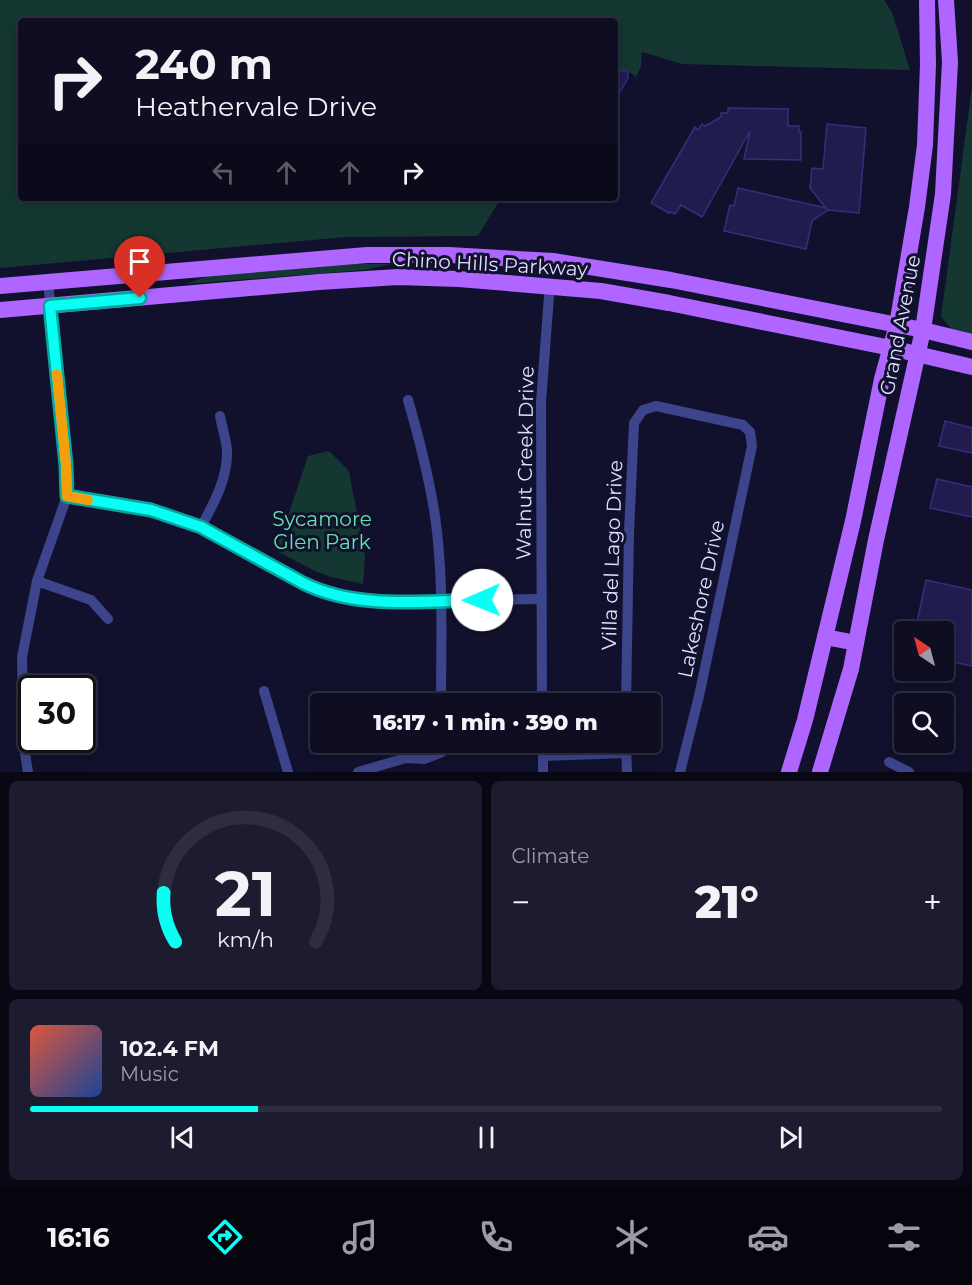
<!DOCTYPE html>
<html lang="en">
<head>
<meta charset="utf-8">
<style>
	:root { --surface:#0e0d22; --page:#1c1b2f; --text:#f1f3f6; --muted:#9b9ca5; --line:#2e2d40; --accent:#0afff4 }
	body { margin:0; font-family:Montserrat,sans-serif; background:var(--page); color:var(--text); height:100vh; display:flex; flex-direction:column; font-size:22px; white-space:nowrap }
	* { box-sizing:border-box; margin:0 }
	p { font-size:20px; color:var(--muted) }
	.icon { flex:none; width:33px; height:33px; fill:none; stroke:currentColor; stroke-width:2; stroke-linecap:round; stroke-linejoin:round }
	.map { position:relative; height:772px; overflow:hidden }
	.details { display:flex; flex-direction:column; gap:9px; padding:9px; background:#080713; flex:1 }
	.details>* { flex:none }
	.banner { position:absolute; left:18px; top:18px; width:600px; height:183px; border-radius:6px; box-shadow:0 3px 15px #0003,0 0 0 2px var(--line); background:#0e0d22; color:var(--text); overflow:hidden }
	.needle { width:39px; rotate:324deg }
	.buttons { position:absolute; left:894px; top:621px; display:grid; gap:12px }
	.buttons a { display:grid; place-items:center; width:60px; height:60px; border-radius:6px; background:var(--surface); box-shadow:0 3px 15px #0003,0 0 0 2px var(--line); font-size:30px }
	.speed { position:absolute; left:18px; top:675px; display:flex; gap:12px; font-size:30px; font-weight:700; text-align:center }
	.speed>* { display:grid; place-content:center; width:78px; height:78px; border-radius:50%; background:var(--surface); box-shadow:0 3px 15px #0003,0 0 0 2px var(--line); line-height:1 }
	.speed .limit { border:3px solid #111; border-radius:9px; background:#fff; color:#111 }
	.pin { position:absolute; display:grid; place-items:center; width:51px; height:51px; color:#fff; margin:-62px -26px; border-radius:50% 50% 50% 0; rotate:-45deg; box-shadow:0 0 6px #0007 }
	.pin .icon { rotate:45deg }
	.me { position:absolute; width:66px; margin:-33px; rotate:269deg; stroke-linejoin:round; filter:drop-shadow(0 0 4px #0008) }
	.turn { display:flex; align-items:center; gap:21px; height:126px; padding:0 18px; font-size:27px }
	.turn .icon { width:78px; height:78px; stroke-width:2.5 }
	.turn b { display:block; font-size:42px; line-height:51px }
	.lanes { display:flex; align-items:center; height:57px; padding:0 18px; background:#0003; justify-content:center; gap:30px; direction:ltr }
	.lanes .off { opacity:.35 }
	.big { font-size:45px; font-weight:800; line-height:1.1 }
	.details .tile { flex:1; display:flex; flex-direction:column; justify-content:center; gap:9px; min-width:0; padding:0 21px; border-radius:9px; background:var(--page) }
	.details .dial { align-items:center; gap:0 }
	.dial svg { height:156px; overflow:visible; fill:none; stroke:var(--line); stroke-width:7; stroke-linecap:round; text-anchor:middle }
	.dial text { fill:var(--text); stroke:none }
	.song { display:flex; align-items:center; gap:18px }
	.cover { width:72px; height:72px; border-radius:9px; background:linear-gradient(135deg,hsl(10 70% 55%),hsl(220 70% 35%)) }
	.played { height:6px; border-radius:3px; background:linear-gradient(90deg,var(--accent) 25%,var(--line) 25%) }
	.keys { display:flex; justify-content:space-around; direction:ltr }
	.heat { display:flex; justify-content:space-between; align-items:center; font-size:33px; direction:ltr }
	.details .tiles { flex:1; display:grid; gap:9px; grid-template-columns:1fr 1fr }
	.tile:last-child { grid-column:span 2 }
	.trip { position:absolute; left:310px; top:693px; width:351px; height:60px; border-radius:6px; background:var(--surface); box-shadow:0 3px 15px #0003,0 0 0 2px var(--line); font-weight:800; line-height:60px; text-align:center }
	.menu { display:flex; height:96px; justify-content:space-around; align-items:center; background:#06050e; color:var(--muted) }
	.menu .icon { width:42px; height:42px }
	.menu .current { color:var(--accent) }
	.menu b { font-size:27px; color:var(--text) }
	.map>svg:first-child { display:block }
	.green { fill:#143731 }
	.building { fill:#201d4e; stroke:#332f7b; stroke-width:1.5 }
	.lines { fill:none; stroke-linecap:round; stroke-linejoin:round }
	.street { stroke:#3c458c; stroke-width:10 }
	.primary { stroke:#af65ff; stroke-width:16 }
	.route-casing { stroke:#06a69f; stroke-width:15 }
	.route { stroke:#0afff4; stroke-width:10 }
	.slow { stroke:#f59e0b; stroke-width:10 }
	.labels { text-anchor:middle; stroke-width:6; stroke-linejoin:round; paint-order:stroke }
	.street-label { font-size:20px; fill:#dedfff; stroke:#12112d }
	.park-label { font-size:20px; fill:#66e3b1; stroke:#12112d }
</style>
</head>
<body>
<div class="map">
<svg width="972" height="772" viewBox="0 0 972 772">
	<rect width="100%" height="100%" fill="#12112d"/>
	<!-- green -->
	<g class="green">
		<path d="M0,0H884L892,12L910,70L682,64L642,52L641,66L636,77L628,71H618V66L615,65V21H21V198H501L478,236L346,237L0,268Z"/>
		<path d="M972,87V334L952,329L941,317Z"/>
		<path d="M338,264H392L364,270L185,284L208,276Z"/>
		<path d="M329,451L349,471L365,557L363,584L331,577L315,571L273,549L290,510L308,456Z"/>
	</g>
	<!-- building -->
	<g class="building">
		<path d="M615,70L628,71V78L615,100Z"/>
		<path d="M728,108L788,109V126H799V132H801V160L744,159L750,131L702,217L681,205L675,214L670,212L669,213L651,203L695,127L698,130L702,124L705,126L721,117V113H728Z"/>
		<path d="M827,124L866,128L859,213L828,210L812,221L806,249L724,231L730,205L734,206L738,188L826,208L810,188L812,168L823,169Z"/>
		<path d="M945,421L972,428V453L939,446Z"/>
		<path d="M937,479L972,487V517L930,508Z"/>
		<path d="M926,580L972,590V666L944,660V632H915Z"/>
	</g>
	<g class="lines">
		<!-- street -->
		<g class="street">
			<path d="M408,400C419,438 429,477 435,516C444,578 441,641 441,704"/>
			<path d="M67,496C112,504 159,509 201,527C213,532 225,541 237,547C281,573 316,595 368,601L541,599"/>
			<path d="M201,527C214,503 228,478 227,450C226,439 222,427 220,416"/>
			<path d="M37,581L91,600L108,619"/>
			<path d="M264,691L288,772"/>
			<path d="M542,704L541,402L549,296"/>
			<path d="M626,704L629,532L634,423L643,410L656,406L743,425L750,432L752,446L699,696L680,772"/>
			<path d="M543,742V772"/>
			<path d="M626,742L627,772"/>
			<path d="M543,756L626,753"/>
			<path d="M889,762L909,772"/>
			<path d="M28,772L24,747L22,657L37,581L67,496L66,465L48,281"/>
			<path d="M358,772L406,758L424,759L442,752L443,742"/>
		</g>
		<!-- primary -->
		<g class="primary">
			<path d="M0,286L367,255H449L553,261L671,280L923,330L972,342"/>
			<path d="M0,310L319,282L398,277L459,279L601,291L669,303L891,348L972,367"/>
			<path d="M825,637L856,643"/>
			<path d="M789,772L805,720L853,521L882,379L897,325L917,207L925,145L928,64L927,0"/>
			<path d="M820,772L851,669L876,540L923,330L943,194L950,62L946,0"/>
		</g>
	</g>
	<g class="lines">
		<!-- route casing -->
		<g class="route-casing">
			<path id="route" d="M140,298L50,306L66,465L67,496L151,510L201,527L303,583C357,610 423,601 482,600"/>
		</g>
		<!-- route -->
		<use href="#route" class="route"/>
		<!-- slow -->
		<path class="slow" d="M57,374L66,465L67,496L88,500"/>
	</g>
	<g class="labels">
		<!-- street labels -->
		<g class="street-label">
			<text transform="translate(490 264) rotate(3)" y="7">Chino Hills Parkway</text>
			<text transform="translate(900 325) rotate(-79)" y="7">Grand Avenue</text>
			<text transform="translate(525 463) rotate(-89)" y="7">Walnut Creek Drive</text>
			<text transform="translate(612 555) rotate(-88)" y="7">Villa del Lago Drive</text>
			<text transform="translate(701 599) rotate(-78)" y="7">Lakeshore Drive</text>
		</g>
		<!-- park labels -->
		<g class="park-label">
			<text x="322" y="526">Sycamore<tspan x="322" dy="23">Glen Park</tspan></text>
		</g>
	</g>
</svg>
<div class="buttons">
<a><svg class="needle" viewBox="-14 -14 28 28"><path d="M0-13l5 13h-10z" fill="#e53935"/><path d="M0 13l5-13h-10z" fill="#9b9ca5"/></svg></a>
<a><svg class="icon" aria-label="search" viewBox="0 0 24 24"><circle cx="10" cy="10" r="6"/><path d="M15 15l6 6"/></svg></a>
</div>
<div class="speed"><div class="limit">30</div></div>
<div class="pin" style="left:140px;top:298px;background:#d93025"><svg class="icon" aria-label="arrive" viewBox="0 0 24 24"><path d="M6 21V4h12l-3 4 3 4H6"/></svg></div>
<svg class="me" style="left:482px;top:600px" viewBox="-20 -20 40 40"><circle r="19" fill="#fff"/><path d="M0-13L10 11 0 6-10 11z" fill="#0afff4"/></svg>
<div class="trip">16:17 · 1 min · 390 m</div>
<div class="banner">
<div class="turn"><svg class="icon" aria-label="right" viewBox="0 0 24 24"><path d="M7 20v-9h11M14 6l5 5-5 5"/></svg><div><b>240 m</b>Heathervale Drive</div></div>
<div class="lanes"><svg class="icon off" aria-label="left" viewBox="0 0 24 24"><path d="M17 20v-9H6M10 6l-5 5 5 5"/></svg><svg class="icon off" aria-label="ahead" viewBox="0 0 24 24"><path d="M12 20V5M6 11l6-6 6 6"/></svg><svg class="icon off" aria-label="ahead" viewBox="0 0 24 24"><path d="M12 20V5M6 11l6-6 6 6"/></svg><svg class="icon" aria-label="right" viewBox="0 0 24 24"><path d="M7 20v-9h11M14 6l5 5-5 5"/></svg></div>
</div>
</div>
<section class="details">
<div class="tiles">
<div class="tile dial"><svg viewBox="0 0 100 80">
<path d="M14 69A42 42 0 1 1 86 69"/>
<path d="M14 69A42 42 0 0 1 8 44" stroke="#0afff4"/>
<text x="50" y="56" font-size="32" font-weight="700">21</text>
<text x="50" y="72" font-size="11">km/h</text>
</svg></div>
<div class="tile"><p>Climate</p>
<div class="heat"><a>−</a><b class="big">21°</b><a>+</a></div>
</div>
<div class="tile">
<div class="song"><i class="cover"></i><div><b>102.4 FM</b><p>Music</p></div></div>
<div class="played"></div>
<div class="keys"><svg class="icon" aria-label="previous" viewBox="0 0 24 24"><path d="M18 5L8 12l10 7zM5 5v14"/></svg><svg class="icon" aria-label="pause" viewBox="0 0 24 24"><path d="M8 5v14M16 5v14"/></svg><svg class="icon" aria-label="next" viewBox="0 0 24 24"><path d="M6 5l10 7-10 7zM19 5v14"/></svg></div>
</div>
</div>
</section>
<nav class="menu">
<b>16:16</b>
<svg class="icon current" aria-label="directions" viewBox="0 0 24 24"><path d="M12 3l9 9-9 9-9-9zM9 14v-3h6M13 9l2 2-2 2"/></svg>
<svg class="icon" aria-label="music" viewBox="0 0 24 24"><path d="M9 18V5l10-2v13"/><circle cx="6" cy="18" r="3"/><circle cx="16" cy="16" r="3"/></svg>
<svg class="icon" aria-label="phone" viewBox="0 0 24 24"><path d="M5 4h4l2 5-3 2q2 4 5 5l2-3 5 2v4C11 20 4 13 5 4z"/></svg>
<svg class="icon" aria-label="climate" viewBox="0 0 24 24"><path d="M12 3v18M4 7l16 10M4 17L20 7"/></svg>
<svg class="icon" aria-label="car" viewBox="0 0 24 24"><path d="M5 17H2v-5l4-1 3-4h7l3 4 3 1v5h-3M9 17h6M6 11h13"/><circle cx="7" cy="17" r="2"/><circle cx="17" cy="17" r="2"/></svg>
<svg class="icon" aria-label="filters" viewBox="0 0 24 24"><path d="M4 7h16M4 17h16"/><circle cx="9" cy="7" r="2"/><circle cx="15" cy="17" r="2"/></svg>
</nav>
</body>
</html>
